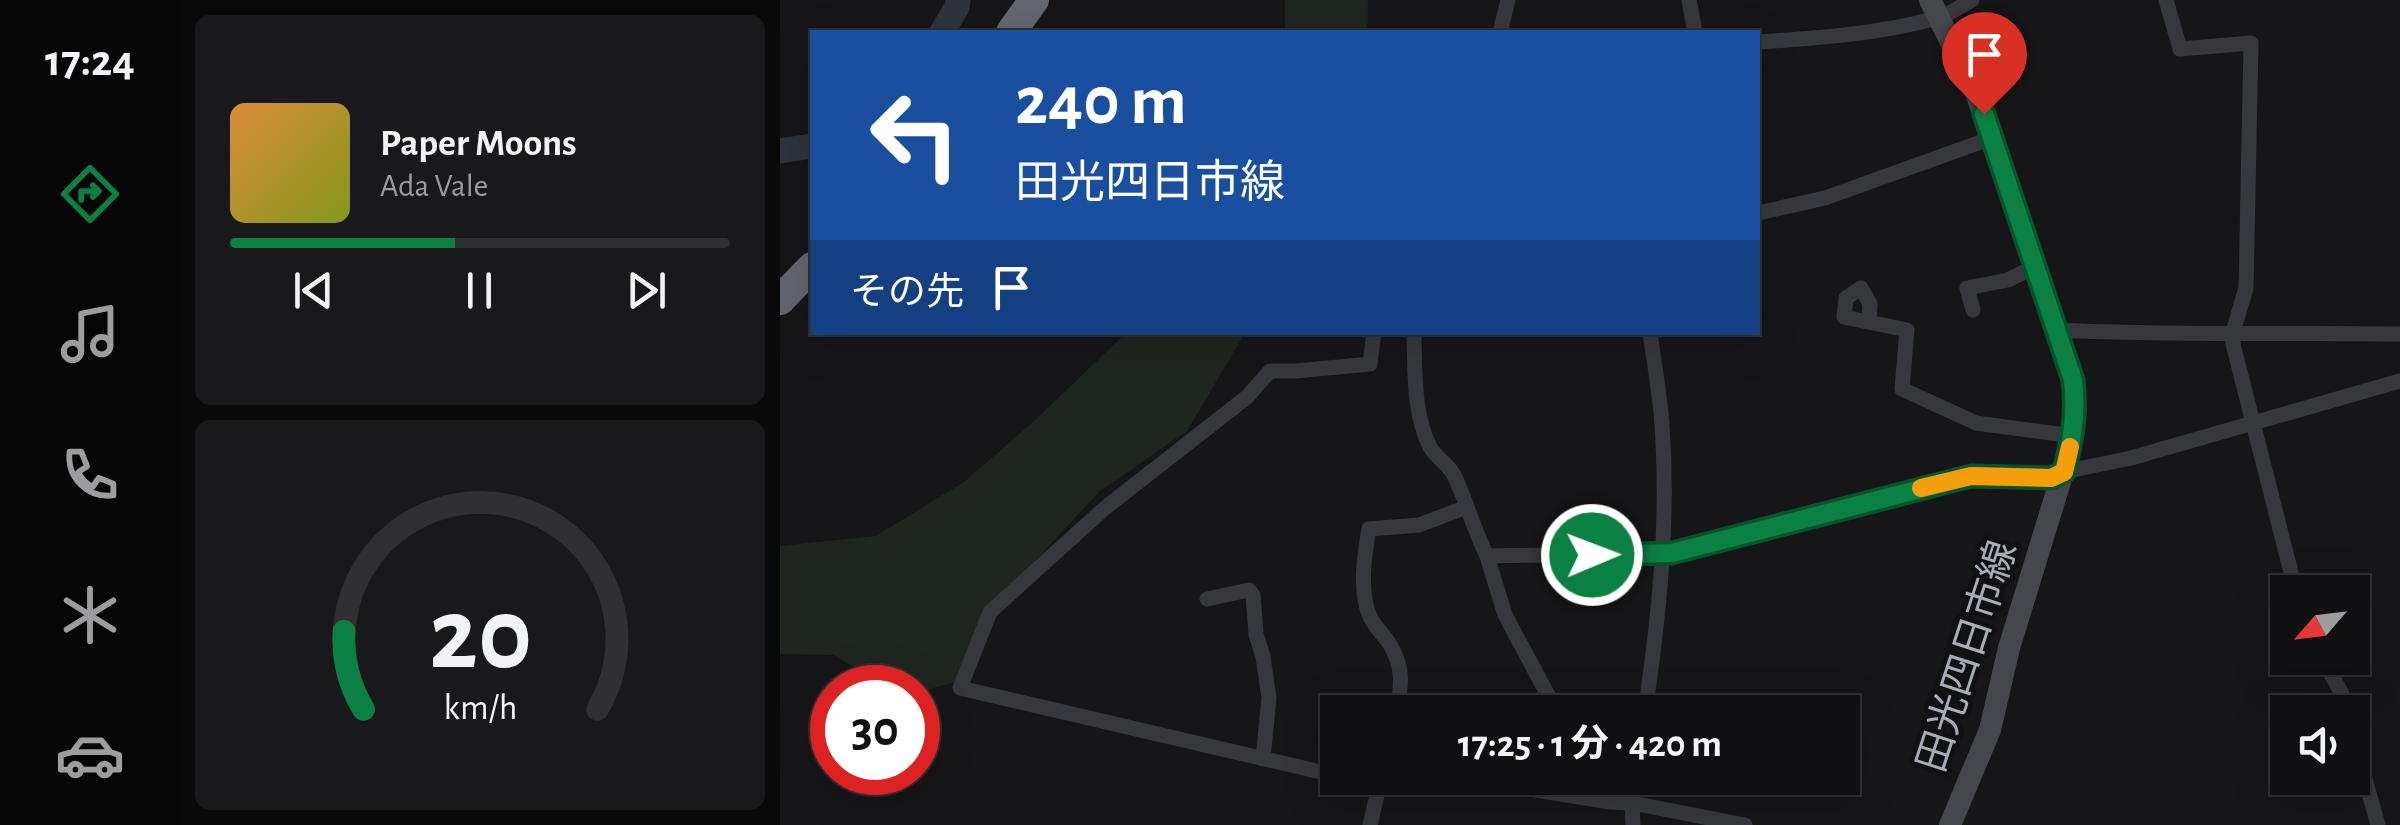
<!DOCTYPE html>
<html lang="ja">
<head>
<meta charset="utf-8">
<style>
	:root { --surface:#101012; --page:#19191b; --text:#f1f3f6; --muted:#9c9d9f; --line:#303032; --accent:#0b8043 }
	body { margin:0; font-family:"Alegreya Sans","Noto Sans JP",sans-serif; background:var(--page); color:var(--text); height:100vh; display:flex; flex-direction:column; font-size:38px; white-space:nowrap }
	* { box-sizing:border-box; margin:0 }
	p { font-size:32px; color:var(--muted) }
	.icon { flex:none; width:55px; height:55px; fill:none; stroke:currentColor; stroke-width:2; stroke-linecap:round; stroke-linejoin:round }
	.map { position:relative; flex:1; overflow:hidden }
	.sheet { display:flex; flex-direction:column; gap:15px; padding:15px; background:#09090a; width:600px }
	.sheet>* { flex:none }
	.hud { position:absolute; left:30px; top:30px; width:950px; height:305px; border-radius:0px; box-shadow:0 10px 40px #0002,0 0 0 2px var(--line); background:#1a4fa0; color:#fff; overflow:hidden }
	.needle { width:65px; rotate:242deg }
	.tools { position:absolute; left:1490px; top:575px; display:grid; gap:20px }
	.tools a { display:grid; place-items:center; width:100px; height:100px; border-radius:0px; background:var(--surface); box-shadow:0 10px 40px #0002,0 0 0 2px var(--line); font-size:50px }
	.speed { position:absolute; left:30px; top:665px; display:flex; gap:20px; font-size:50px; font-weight:700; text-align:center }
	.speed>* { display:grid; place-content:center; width:130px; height:130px; border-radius:50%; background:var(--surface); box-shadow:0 10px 40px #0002,0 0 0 2px var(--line); line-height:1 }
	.speed .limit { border:15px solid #d22; background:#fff; color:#111 }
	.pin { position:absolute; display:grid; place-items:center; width:85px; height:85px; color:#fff; margin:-102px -42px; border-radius:50% 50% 50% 0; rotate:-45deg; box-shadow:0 0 10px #0007 }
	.pin .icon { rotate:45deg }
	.me { position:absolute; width:110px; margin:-55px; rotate:89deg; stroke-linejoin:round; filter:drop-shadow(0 0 8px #0008) }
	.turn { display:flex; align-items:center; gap:35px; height:210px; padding:0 40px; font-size:45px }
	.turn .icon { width:130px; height:130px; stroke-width:2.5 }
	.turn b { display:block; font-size:70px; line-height:85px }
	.then { display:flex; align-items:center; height:95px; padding:0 40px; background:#0003; gap:20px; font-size:38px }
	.sheet .card { flex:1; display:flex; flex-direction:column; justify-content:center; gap:15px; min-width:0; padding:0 35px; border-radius:15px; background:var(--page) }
	.sheet .dial { align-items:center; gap:0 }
	.dial svg { height:260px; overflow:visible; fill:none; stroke:var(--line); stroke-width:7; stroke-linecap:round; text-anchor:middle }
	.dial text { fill:var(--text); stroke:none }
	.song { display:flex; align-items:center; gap:30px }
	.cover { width:120px; height:120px; border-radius:15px; background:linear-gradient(135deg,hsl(30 70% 55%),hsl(70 70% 35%)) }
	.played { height:10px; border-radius:5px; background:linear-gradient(90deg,var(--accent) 45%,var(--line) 45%) }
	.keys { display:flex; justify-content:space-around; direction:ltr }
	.trip { position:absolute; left:540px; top:695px; width:540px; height:100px; border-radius:0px; background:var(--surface); box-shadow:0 10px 40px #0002,0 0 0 2px var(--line); font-weight:700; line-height:100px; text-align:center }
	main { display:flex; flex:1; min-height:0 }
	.dock { display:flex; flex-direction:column; width:180px; justify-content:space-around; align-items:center; background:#060607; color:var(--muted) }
	.dock .icon { width:70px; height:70px }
	.dock .on { color:var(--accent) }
	.dock b { font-size:45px; color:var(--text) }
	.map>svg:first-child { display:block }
	.green { fill:#1e261f }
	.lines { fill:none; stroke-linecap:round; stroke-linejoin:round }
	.river { stroke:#2c353c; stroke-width:25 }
	.street { stroke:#37383d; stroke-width:15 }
	.secondary { stroke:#45474d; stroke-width:22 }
	.highway { stroke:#63666e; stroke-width:30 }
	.route-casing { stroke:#07532c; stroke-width:25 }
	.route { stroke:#0b8043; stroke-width:18 }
	.slow { stroke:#f59e0b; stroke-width:18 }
	.labels { text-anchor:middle; stroke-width:10; stroke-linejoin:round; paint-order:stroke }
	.street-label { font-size:40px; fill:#a8adb8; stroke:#111113 }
</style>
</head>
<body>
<main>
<nav class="dock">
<b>17:24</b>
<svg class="icon on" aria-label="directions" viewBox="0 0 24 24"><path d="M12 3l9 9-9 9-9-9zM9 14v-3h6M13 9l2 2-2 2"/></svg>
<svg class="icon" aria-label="music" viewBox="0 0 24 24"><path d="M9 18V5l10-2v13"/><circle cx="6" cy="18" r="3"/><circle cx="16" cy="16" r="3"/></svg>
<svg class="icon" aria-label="phone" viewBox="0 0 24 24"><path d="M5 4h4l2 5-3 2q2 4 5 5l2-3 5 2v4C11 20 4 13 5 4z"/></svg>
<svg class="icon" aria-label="climate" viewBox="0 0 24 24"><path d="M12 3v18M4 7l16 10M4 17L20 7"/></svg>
<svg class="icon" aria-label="car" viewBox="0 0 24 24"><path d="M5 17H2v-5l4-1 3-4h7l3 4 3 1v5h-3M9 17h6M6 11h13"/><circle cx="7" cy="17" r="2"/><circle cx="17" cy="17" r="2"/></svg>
</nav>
<section class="sheet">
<div class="card">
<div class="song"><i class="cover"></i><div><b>Paper Moons</b><p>Ada Vale</p></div></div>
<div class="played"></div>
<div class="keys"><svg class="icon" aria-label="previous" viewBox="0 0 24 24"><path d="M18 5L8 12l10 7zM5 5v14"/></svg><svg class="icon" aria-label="pause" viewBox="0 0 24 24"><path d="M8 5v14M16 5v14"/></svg><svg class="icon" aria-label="next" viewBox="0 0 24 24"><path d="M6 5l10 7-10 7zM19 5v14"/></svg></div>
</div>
<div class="card dial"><svg viewBox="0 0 100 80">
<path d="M14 69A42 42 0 1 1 86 69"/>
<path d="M14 69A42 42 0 0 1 8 45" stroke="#0b8043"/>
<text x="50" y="56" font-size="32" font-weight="700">20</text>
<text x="50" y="72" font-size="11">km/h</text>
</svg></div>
</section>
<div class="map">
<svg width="1620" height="825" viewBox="0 0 1620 825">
	<rect width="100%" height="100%" fill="#161618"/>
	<!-- green -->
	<g class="green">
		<path d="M505,0H588L587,32H505Z"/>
		<path d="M346,333H465L407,431L320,491L221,597L184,680L138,692V688L111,687L53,655L0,654V546L96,536L184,482L253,422Z"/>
	</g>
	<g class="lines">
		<!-- river -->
		<g class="river">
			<path d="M162,32L177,7L178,0"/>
			<path d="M0,151L32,146"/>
		</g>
		<!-- street -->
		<g class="street">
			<path d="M909,0L915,32"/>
			<path d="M1386,0L1400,49L1471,43L1466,288L1453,332V344L1516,592"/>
			<path d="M720,32L728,0"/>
			<path d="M978,42C1037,38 1099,34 1157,18C1169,15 1181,6 1192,0"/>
			<path d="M978,213L1045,198L1212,138"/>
			<path d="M1193,310L1187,288L1228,280L1256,266"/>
			<path d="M1089,322L1090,304L1081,288L1066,298L1064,317L1127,330L1122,389L1196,423L1293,436"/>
			<path d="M1277,330C1391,336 1506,332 1620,334"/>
			<path d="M634,332C635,369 633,414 650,447C657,459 670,465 675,477C687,503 694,530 707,556L892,553L1191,476L1271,477L1283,472L1351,458L1620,381"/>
			<path d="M707,556L725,615L777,712"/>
			<path d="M427,599L469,590L473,595L476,634L483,657L489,698L483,759"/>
			<path d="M1542,658L1561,692L1567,712"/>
			<path d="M616,712C622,687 624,666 609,643C603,634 595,627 590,617C579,591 584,556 589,529L639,525L687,507"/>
			<path d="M865,712C879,617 889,522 882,425C880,394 874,363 870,332"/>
			<path d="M1572,733L1598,825"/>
			<path d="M558,776L180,688L210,612L325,508L467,397L490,371H516L590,364L594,332"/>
			<path d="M563,778L599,785L610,779L630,778"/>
			<path d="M681,778L830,802L852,803L965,825"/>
			<path d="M808,778L849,801"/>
			<path d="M590,825L601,778"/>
			<path d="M853,825L852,803L856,778"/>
		</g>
		<!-- secondary -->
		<path class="secondary" d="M1150,0L1195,90L1212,138L1277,330L1293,380L1296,410L1293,436L1283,472L1229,648L1210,730L1170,825"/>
		<!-- highway -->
		<g class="highway">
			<path d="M231,32L254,0"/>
			<path d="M0,300L32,267"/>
		</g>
	</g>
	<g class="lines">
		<!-- route casing -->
		<g class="route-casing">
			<path id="route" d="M812,555L892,553L1191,476L1271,478L1284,472C1292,439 1297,416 1293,380L1204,114"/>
		</g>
		<!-- route -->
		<use href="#route" class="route"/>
		<!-- slow -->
		<path class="slow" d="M1141,488L1191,476L1271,478L1284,472L1290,447"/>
	</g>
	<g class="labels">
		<!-- street labels -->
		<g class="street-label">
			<text transform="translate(1186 656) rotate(-72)" y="14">田光四日市線</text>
		</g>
	</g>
</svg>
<div class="tools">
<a><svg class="needle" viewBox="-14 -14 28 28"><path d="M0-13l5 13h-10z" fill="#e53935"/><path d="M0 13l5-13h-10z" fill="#9c9d9f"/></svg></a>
<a><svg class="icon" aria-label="sound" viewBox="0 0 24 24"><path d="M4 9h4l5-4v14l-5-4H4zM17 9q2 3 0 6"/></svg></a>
</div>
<div class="speed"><div class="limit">30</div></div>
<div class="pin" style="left:1204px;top:114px;background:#d93025"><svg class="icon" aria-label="arrive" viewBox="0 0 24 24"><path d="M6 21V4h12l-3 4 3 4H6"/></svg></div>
<svg class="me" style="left:812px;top:555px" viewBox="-20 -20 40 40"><circle r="17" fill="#0b8043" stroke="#fff" stroke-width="3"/><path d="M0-11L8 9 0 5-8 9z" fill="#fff"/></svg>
<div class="trip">17:25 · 1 分 · 420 m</div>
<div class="hud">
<div class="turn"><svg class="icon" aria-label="left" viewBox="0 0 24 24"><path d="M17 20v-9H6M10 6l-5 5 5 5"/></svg><div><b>240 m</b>田光四日市線</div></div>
<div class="then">その先<svg class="icon" aria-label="arrive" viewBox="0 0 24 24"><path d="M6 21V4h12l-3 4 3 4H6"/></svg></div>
</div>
</div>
</main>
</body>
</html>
